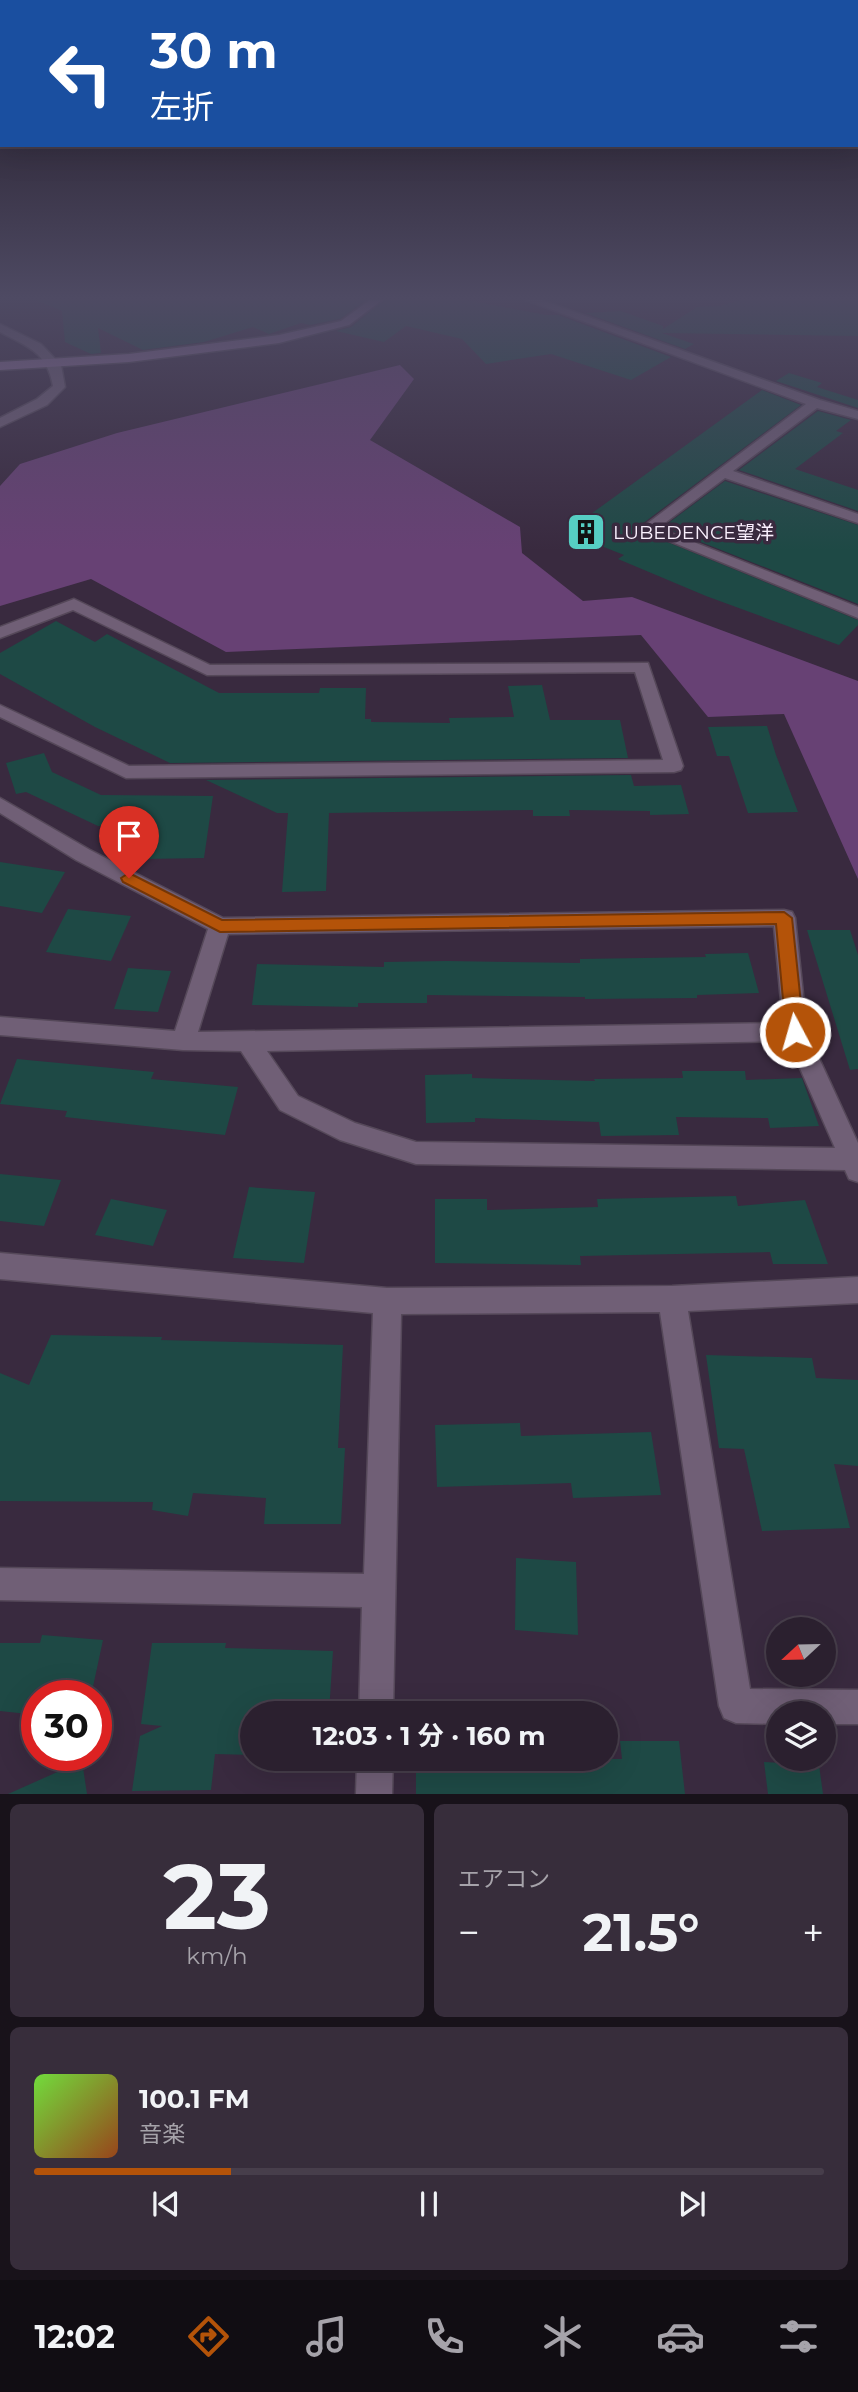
<!DOCTYPE html>
<html lang="ja">
<head>
<meta charset="utf-8">
<style>
	:root { --surface:#2b202f; --page:#372d3b; --text:#f1f3f6; --muted:#a6a3aa; --line:#473e4b; --accent:#b45309 }
	body { margin:0; font-family:Montserrat,"Noto Sans JP",sans-serif; background:var(--page); color:var(--text); height:100vh; display:flex; flex-direction:column; font-size:26px; white-space:nowrap }
	* { box-sizing:border-box; margin:0 }
	p { font-size:23px; color:var(--muted) }
	.icon { flex:none; width:38px; height:38px; fill:none; stroke:currentColor; stroke-width:2; stroke-linecap:round; stroke-linejoin:round }
	.map { position:relative; height:1794px; overflow:hidden }
	.side { display:flex; flex-direction:column; gap:10px; padding:10px; background:#18121a; flex:1 }
	.side>* { flex:none }
	.banner { position:absolute; left:0px; top:0px; width:859px; height:147px; box-shadow:0 7px 28px #0002,0 0 0 2px var(--line); background:#1a4fa0; color:#fff; overflow:hidden }
	.needle { width:46px; rotate:248deg }
	.fabs { position:absolute; left:766px; top:1617px; display:grid; gap:14px }
	.fabs a { display:grid; place-items:center; width:70px; height:70px; border-radius:50%; background:var(--surface); box-shadow:0 7px 28px #0002,0 0 0 2px var(--line); font-size:35px }
	.speed { position:absolute; left:21px; top:1680px; display:flex; gap:14px; font-size:35px; font-weight:700; text-align:center }
	.speed>* { display:grid; place-content:center; width:91px; height:91px; border-radius:50%; background:var(--surface); box-shadow:0 7px 28px #0002,0 0 0 2px var(--line); line-height:1 }
	.speed .limit { border:10px solid #d22; background:#fff; color:#111 }
	.pin { position:absolute; display:grid; place-items:center; width:60px; height:60px; color:#fff; margin:-72px -30px; border-radius:50% 50% 50% 0; rotate:-45deg; box-shadow:0 0 7px #0007 }
	.pin .icon { rotate:45deg }
	.me { position:absolute; width:77px; margin:-38px; rotate:354deg; stroke-linejoin:round; filter:drop-shadow(0 0 5px #0008) }
	.turn { display:flex; align-items:center; gap:24px; height:147px; padding:0 35px; font-size:32px }
	.turn .icon { width:91px; height:91px; stroke-width:2.5 }
	.turn b { display:block; font-size:49px; line-height:60px }
	.big { font-size:52px; font-weight:700; line-height:1.1 }
	.side .tile { flex:1; display:flex; flex-direction:column; justify-content:center; gap:10px; min-width:0; padding:0 24px; border-radius:10px; background:var(--page) }
	.side .dial { align-items:center; gap:0 }
	.dial b { font-size:91px; line-height:1 }
	.song { display:flex; align-items:center; gap:21px }
	.cover { width:84px; height:84px; border-radius:10px; background:linear-gradient(135deg,hsl(100 70% 55%),hsl(20 70% 35%)) }
	.played { height:7px; border-radius:4px; background:linear-gradient(90deg,var(--accent) 25%,var(--line) 25%) }
	.keys { display:flex; justify-content:space-around; direction:ltr }
	.heat { display:flex; justify-content:space-between; align-items:center; font-size:38px; direction:ltr }
	.side .tiles { flex:1; display:grid; gap:10px; grid-template-columns:1fr 1fr }
	.tile:last-child { grid-column:span 2 }
	.trip { position:absolute; left:240px; top:1701px; width:378px; height:70px; border-radius:35px; background:var(--surface); box-shadow:0 7px 28px #0002,0 0 0 2px var(--line); font-weight:700; line-height:70px; text-align:center }
	.dock { display:flex; height:112px; justify-content:space-around; align-items:center; background:#110d13; color:var(--muted) }
	.dock .icon { width:49px; height:49px }
	.dock .on { color:var(--accent) }
	.dock b { font-size:32px; color:var(--text) }
	.map>svg:first-child { display:block }
	.green { fill:#674174 }
	.building { fill:#1e4945 }
	.lines { fill:none; stroke-linecap:round; stroke-linejoin:round }
	.street-casing { stroke:#554859; stroke-width:3 }
	.secondary-casing { stroke:#554859; stroke-width:3 }
	.street { fill:#705f76; fill-rule:evenodd }
	.secondary { fill:#8e6f99; fill-rule:evenodd }
	.route { fill:#b45309; stroke:#753606; stroke-width:2 }
	.labels { text-anchor:middle; stroke-width:7; stroke-linejoin:round; paint-order:stroke }
	.far-poi-label { font-size:19px; fill:#fbf1ff; stroke:#392a3f; text-anchor:start }
</style>
</head>
<body>
<div class="map">
<svg width="858" height="1794" viewBox="0 0 858 1794">
	<rect width="100%" height="100%" fill="#392a3f"/>
	<!-- green -->
	<path class="green" d="M400,365L414,379L370,440L520,527L522,553L583,601L632,597L858,681V879L784,714L708,717L641,635L226,652L91,579L0,606V486L20,464L117,433Z"/>
	<!-- building -->
	<g class="building">
		<path d="M36,300H366L340,319L310,325L301,323L269,334L253,327L204,342L143,350L98,328L101,353L91,354L65,342L62,311Z"/>
		<path d="M384,300H467L546,315H558L671,357L631,380L551,354L486,364L462,339L406,326L384,342L336,331L351,327Z"/>
		<path d="M740,300H858V336L662,333L694,344L685,349L585,313L621,311L663,326V329L697,307L720,306Z"/>
		<path d="M789,373L822,383L817,387L858,400V408L776,381Z"/>
		<path d="M762,390L801,405L638,527V530L858,620V625L839,645L706,596L618,559L624,555L566,532Z"/>
		<path d="M818,411L851,420L836,431L843,433L795,469L858,490V511L739,470Z"/>
		<path d="M725,481L858,525V604L663,527Z"/>
		<path d="M56,621L95,642L107,634L219,693H319L320,688H366L365,719H371V722L450,723L449,718L514,717L508,686L542,685L550,720H620L628,758L170,763L95,727L0,674V653Z"/>
		<path d="M767,726L776,755L798,812L748,813L729,756H717L708,727Z"/>
		<path d="M44,753L52,772L101,795L213,796L204,858L144,859L151,827L98,826L26,792L16,794L6,763Z"/>
		<path d="M631,775L634,786L681,785L689,814L650,815V811L569,810L570,816H533V810L329,813L326,891L282,892L288,813H277L206,780Z"/>
		<path d="M0,862L65,872L42,913L0,906Z"/>
		<path d="M68,909L131,916L111,961L46,952Z"/>
		<path d="M807,930H850L858,955V1069L850,1070Z"/>
		<path d="M748,953L759,993L697,995V998L585,999V997L427,995V1003H358V1007L252,1005L257,964L384,967V962L447,961L580,963V959L706,957L705,954Z"/>
		<path d="M128,968L171,971L158,1012L114,1009Z"/>
		<path d="M17,1059L154,1072L151,1079L238,1087L225,1135L65,1117L67,1111L0,1104Z"/>
		<path d="M682,1071H745L746,1080L802,1078L819,1126L770,1128L768,1118L676,1117L679,1135L601,1136L599,1122L475,1118V1122L426,1123L425,1075L472,1074V1078L595,1081L594,1079L683,1078Z"/>
		<path d="M0,1174L61,1180L44,1226L0,1221Z"/>
		<path d="M249,1187L315,1192L304,1263L233,1258Z"/>
		<path d="M736,1196L738,1206L805,1200L828,1264H773L770,1252L580,1256L581,1265L435,1263V1199H487V1210L598,1207L597,1199Z"/>
		<path d="M111,1199L167,1210L153,1246L95,1235Z"/>
		<path d="M51,1335L162,1337L161,1340L343,1345L338,1448H345L341,1524H264L266,1498L193,1493L188,1516L152,1510L153,1502L0,1501V1373L29,1385Z"/>
		<path d="M706,1355L812,1358L816,1378L858,1380V1466L834,1464L850,1528L762,1531L744,1449L719,1448Z"/>
		<path d="M520,1423L521,1436L651,1432L661,1495L573,1498L571,1483L437,1487L435,1425Z"/>
		<path d="M516,1558L576,1562L578,1635L515,1630Z"/>
		<path d="M42,1635L103,1640L91,1696H37V1715L0,1711V1643H40Z"/>
		<path d="M152,1643H226L225,1648L333,1651L329,1713H252V1755L215,1754L211,1790L132,1791L140,1736L162,1726L141,1724Z"/>
		<path d="M620,1741H679L685,1794H416V1761L529,1762V1759H622Z"/>
		<path d="M82,1761L87,1794H8Z"/>
		<path d="M764,1762L819,1765L823,1794H768Z"/>
	</g>
	<g class="lines">
		<!-- street casing -->
		<g class="street-casing">
			<g id="street">
				<path d="M526,300H541L820,400L858,411V419L817,408L733,471L858,514V523L725,478L658,528L858,607V618L640,529L806,404Z"/>
				<path d="M0,324L41,344L61,365L65,387L47,405L0,427V418L37,399L53,386C47,352 28,347 0,332Z"/>
				<path d="M74,599L210,665L648,663L683,766L681,770L674,772L126,778L0,717V705L129,766L663,760L635,672L207,675L73,610L0,638V627Z"/>
				<path d="M0,798L90,850L223,918L784,910L792,912L795,918L807,1032L858,1143V1182L849,1179L845,1170L416,1164L340,1140L280,1110L241,1051L183,1050L0,1035V1017L175,1031L208,929L76,860L0,813ZM774,926L783,1023L198,1032L228,934ZM788,1041L835,1148L416,1142L355,1123L298,1096L267,1051Z"/>
				<path d="M0,1253L387,1288L672,1286L858,1277V1303L688,1311L750,1689L858,1690V1724H824V1713H779V1724L736,1723L724,1718L719,1706L660,1312L401,1314L393,1713H359L362,1607L0,1600V1568L364,1574L373,1313L0,1279Z"/>
				<path d="M357,1759H393L392,1794H356Z"/>
			</g>
		</g>
		<!-- secondary casing -->
		<g class="secondary-casing">
			<path id="secondary" d="M370,300H382L349,325L279,343L129,362L0,370V362L129,354L279,335L341,321Z"/>
		</g>
		<!-- street -->
		<use href="#street" class="street"/>
		<!-- secondary -->
		<use href="#secondary" class="secondary"/>
	</g>
	<!-- sky -->
	<linearGradient id="sky" x2="0" y2="1"><stop stop-color="#1f1723"/><stop offset="0.54" stop-color="#4e4a63"/><stop offset="1" stop-color="#4e4a63" stop-opacity="0"/></linearGradient>
	<rect width="858" height="551" fill="url(#sky)"/>
	<!-- route -->
	<path class="route" d="M129,873L222,920L784,912L792,918L804,1032L801,1037H789L786,1032L776,924L220,932L123,882L121,878Z"/>
	<!-- icons -->
	<defs>
		<g id="building-square" transform="scale(2.0125)"><rect x="-9" y="-9" width="18" height="18" rx="4" fill="#56cec3" stroke="#392a3f"/><path d="M-4-6H4V6H1V3H-1V6H-4ZM-2.5-4.3h1.7v1.8h-1.7ZM.8-4.3h1.7v1.8H.8ZM-2.5-1h1.7V.8h-1.7ZM.8-1h1.7V.8H.8Z" fill="#111"/></g>
	</defs>
	<g fill-rule="evenodd">
		<use href="#building-square" x="586" y="532"/>
	</g>
	<g class="labels">
		<!-- far-poi labels -->
		<g class="far-poi-label">
			<text x="613" y="539">LUBEDENCE望洋</text>
		</g>
	</g>
</svg>
<div class="fabs">
<a><svg class="needle" viewBox="-14 -14 28 28"><path d="M0-13l5 13h-10z" fill="#e53935"/><path d="M0 13l5-13h-10z" fill="#a6a3aa"/></svg></a>
<a><svg class="icon" aria-label="layers" viewBox="0 0 24 24"><path d="M12 4l9 5-9 5-9-5zM3 14l9 5 9-5"/></svg></a>
</div>
<div class="speed"><div class="limit">30</div></div>
<div class="pin" style="left:129px;top:878px;background:#d93025"><svg class="icon" aria-label="arrive" viewBox="0 0 24 24"><path d="M6 21V4h12l-3 4 3 4H6"/></svg></div>
<svg class="me" style="left:795px;top:1032px" viewBox="-20 -20 40 40"><circle r="17" fill="#b45309" stroke="#fff" stroke-width="3"/><path d="M0-11L8 9 0 5-8 9z" fill="#fff"/></svg>
<div class="trip">12:03 · 1 分 · 160 m</div>
<div class="banner">
<div class="turn"><svg class="icon" aria-label="left" viewBox="0 0 24 24"><path d="M17 20v-9H6M10 6l-5 5 5 5"/></svg><div><b>30 m</b>左折</div></div>
</div>
</div>
<section class="side">
<div class="tiles">
<div class="tile dial"><b>23</b><p>km/h</p></div>
<div class="tile"><p>エアコン</p>
<div class="heat"><a>−</a><b class="big">21.5°</b><a>+</a></div>
</div>
<div class="tile">
<div class="song"><i class="cover"></i><div><b>100.1 FM</b><p>音楽</p></div></div>
<div class="played"></div>
<div class="keys"><svg class="icon" aria-label="previous" viewBox="0 0 24 24"><path d="M18 5L8 12l10 7zM5 5v14"/></svg><svg class="icon" aria-label="pause" viewBox="0 0 24 24"><path d="M8 5v14M16 5v14"/></svg><svg class="icon" aria-label="next" viewBox="0 0 24 24"><path d="M6 5l10 7-10 7zM19 5v14"/></svg></div>
</div>
</div>
</section>
<nav class="dock">
<b>12:02</b>
<svg class="icon on" aria-label="directions" viewBox="0 0 24 24"><path d="M12 3l9 9-9 9-9-9zM9 14v-3h6M13 9l2 2-2 2"/></svg>
<svg class="icon" aria-label="music" viewBox="0 0 24 24"><path d="M9 18V5l10-2v13"/><circle cx="6" cy="18" r="3"/><circle cx="16" cy="16" r="3"/></svg>
<svg class="icon" aria-label="phone" viewBox="0 0 24 24"><path d="M5 4h4l2 5-3 2q2 4 5 5l2-3 5 2v4C11 20 4 13 5 4z"/></svg>
<svg class="icon" aria-label="climate" viewBox="0 0 24 24"><path d="M12 3v18M4 7l16 10M4 17L20 7"/></svg>
<svg class="icon" aria-label="car" viewBox="0 0 24 24"><path d="M5 17H2v-5l4-1 3-4h7l3 4 3 1v5h-3M9 17h6M6 11h13"/><circle cx="7" cy="17" r="2"/><circle cx="17" cy="17" r="2"/></svg>
<svg class="icon" aria-label="filters" viewBox="0 0 24 24"><path d="M4 7h16M4 17h16"/><circle cx="9" cy="7" r="2"/><circle cx="15" cy="17" r="2"/></svg>
</nav>
</body>
</html>
